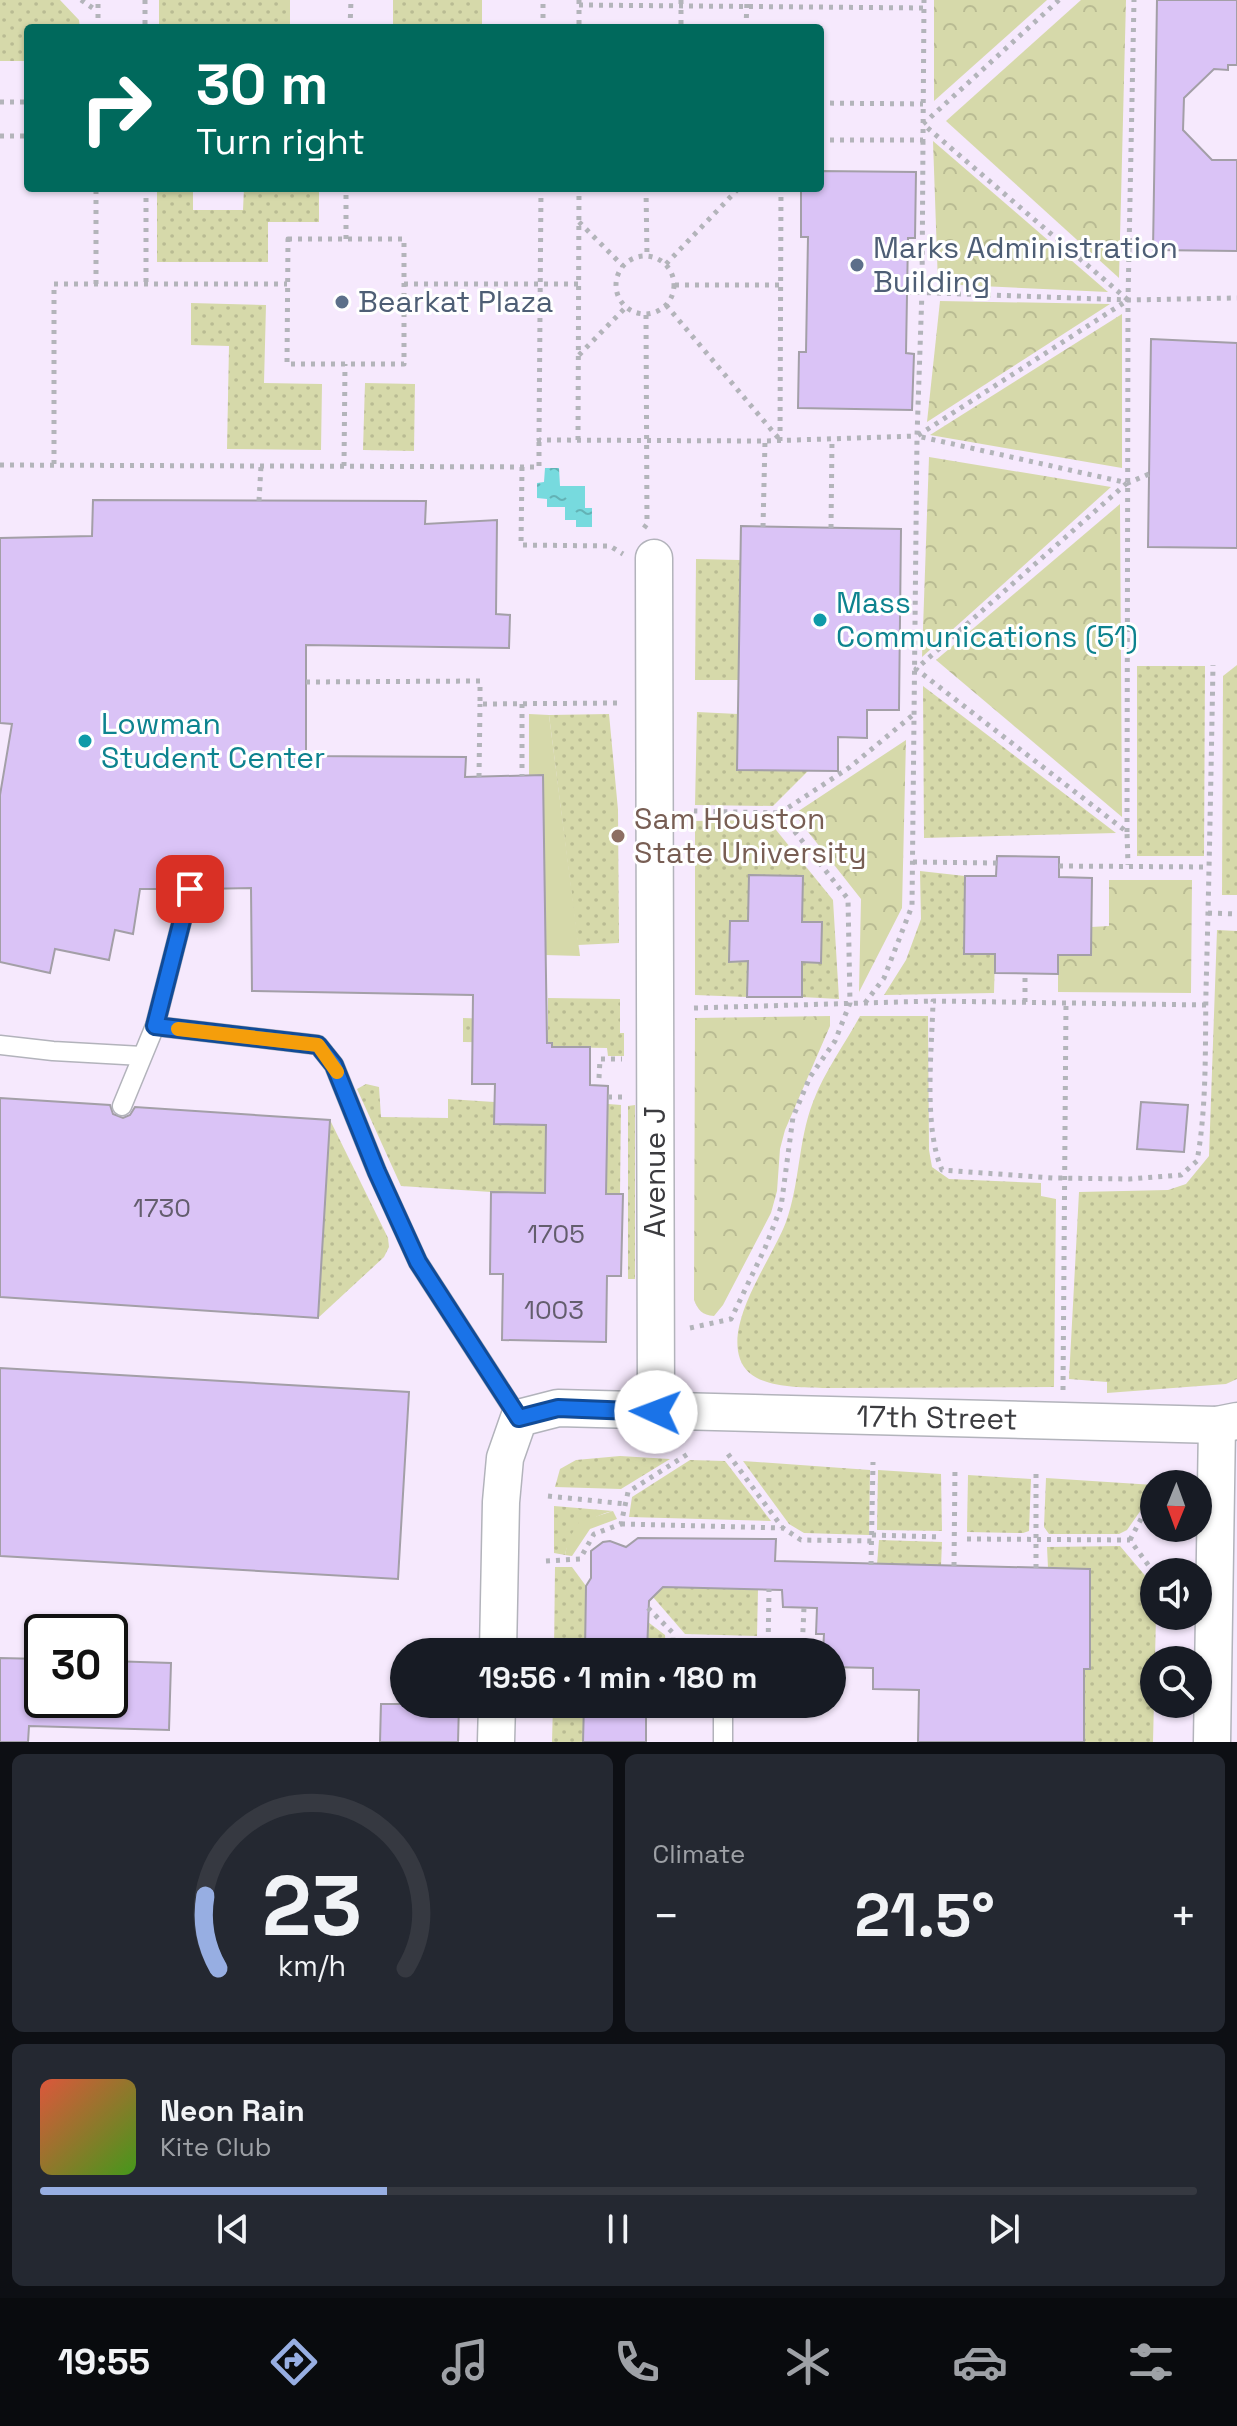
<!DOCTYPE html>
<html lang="en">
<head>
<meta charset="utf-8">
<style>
	:root { --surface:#171b24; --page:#242831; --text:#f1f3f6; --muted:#9ea1a6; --line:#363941; --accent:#97aee2 }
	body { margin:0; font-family:"Space Grotesk",sans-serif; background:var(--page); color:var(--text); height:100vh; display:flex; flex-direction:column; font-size:30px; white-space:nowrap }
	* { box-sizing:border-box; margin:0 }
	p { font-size:26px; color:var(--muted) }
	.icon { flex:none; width:44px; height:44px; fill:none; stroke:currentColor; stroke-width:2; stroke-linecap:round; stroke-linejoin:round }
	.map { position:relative; height:1742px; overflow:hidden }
	.sheet { display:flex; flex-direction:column; gap:12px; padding:12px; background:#0d0f14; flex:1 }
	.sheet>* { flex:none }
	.top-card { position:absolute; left:24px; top:24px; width:800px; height:168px; border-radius:8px; box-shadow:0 2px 6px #0004; background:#00695c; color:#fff; overflow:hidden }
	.needle { width:52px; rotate:181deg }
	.tools { position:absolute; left:1140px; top:1470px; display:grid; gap:16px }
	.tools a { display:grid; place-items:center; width:72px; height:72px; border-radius:50%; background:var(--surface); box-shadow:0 2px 6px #0004; font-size:40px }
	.speed { position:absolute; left:24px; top:1614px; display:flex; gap:16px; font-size:40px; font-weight:700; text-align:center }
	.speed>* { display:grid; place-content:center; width:104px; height:104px; border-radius:50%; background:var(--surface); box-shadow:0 2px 6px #0004; line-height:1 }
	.speed .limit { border:4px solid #111; border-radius:12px; background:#fff; color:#111 }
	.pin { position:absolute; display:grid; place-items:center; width:68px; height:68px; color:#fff; margin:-34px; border-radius:16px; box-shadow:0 4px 12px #0006 }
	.me { position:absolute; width:88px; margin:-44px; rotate:272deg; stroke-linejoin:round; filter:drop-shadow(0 0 6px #0008) }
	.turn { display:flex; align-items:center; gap:28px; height:168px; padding:0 40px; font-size:36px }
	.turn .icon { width:104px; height:104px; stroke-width:2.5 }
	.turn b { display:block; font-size:56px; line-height:68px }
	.big { font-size:60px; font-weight:700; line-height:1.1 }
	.sheet .tile { flex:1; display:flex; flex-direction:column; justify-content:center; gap:12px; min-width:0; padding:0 28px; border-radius:12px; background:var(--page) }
	.sheet .dial { align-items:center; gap:0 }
	.dial svg { height:208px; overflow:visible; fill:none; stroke:var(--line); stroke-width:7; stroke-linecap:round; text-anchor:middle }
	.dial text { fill:var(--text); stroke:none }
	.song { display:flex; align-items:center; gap:24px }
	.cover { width:96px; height:96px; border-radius:12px; background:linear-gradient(135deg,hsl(10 70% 55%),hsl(100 70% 35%)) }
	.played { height:8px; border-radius:4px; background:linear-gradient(90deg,var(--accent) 30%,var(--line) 30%) }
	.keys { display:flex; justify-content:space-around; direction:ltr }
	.heat { display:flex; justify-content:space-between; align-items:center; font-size:44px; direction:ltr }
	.sheet .tiles { flex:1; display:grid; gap:12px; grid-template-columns:1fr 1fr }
	.tile:last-child { grid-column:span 2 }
	.trip { position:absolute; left:390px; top:1638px; width:456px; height:80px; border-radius:40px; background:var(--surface); box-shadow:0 2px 6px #0004; font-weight:700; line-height:80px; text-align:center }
	.tab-bar { display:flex; height:128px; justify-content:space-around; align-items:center; background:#090b0e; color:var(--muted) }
	.tab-bar .icon { width:56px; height:56px }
	.tab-bar .current { color:var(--accent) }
	.tab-bar b { font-size:36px; color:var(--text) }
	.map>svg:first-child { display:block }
	.education { fill:#f6e9fd; fill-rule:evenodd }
	.grass { fill:url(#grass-dots) }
	.forest { fill:url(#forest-crowns) }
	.garden { fill:#d6d9aa }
	.water { fill:url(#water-ripples) }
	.building { fill:#dac3f6; stroke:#a39fa7; stroke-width:2 }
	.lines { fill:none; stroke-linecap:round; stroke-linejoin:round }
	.service-casing { stroke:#b2b3bb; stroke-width:21 }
	.minor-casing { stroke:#b2b3bb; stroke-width:39 }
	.path { stroke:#b3b4ba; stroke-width:5; stroke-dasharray:4 6; stroke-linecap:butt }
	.service { stroke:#fff; stroke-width:18 }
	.minor { stroke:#fff; stroke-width:36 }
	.route-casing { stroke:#114b97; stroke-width:20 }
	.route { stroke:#1a73e8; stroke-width:14 }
	.slow { stroke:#f59e0b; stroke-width:14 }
	.service-dot { fill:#5c6f8a; stroke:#fff; stroke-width:3 }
	.culture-dot { fill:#0f9aa8; stroke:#fff; stroke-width:3 }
	.education-dot { fill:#8d6e63; stroke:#fff; stroke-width:3 }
	.labels { text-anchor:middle; stroke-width:6; stroke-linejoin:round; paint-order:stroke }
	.number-label { font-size:26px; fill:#635d6d }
	.service-label { font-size:30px; fill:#4e5e75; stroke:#fff; text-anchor:start }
	.culture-label { font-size:30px; fill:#0d838f; stroke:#fff; text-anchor:start }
	.education-label { font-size:30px; fill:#785e54; stroke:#fff; text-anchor:start }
	.street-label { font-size:30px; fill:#3b3b3f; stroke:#fff }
</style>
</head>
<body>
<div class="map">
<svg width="1237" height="1742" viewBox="0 0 1237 1742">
	<defs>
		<pattern id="grass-dots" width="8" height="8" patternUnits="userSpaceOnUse" patternTransform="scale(2)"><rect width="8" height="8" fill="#d6d9aa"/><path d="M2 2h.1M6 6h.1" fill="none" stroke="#b9bb93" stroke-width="1.8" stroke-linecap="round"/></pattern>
		<pattern id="forest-crowns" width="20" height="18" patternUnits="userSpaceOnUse" patternTransform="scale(2)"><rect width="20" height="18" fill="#d6d9aa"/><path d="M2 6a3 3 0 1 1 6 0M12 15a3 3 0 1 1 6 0" fill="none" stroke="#b9bb93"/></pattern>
		<pattern id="water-ripples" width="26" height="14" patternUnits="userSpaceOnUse" patternTransform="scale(2)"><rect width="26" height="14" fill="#77dade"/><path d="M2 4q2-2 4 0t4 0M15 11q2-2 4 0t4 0" fill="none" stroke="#63b2b5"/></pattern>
	</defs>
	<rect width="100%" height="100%" fill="#f6f8ff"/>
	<!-- education -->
	<path class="education" d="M0,0H1237V1742H0ZM28,28H820V188H28ZM1154,1484H1198V1528H1154ZM1154,1572H1198V1616H1154ZM42,1632H110V1700H42ZM404,1652H832V1704H404ZM1154,1660H1198V1704H1154Z"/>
	<!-- grass -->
	<g class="grass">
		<path d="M0,0H60L79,20L80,28H28V61H0Z"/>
		<rect x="159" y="0" width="131" height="28"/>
		<rect x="393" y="0" width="89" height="28"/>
		<path d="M157,188H193V210H243L244,188H319V222H268V262H157Z"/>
		<path d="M191,303L266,305L264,383L322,384L321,450L227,449L229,346L191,345Z"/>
		<path d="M365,383L415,384L414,451L363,450Z"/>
		<path d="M696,559L740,560L739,680H695Z"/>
		<path d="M1237,665V895H1222L1223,676Z"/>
		<path d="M1137,666H1205L1204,856H1137Z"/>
		<path d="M923,686L1116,833L924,838Z"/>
		<path d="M697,712L738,714V770L808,771L773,806L695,805Z"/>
		<path d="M609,714L618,810L619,943L578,945L549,715Z"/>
		<path d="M768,820L833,900L839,999L801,997L802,962L820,963L822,922H802L803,876L749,875L748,921H730L729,961H748L747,997L695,995V821Z"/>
		<path d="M920,871L965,876L964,953L995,954L994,993L884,995L906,960L921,919Z"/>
		<path d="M1217,930L1237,931V1379L1226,1384L1107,1393V1382L1069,1379L1079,1192L1168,1190L1186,1184L1209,1156Z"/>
		<path d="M548,998L620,999V1033H624V1056H608L607,1048L552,1047V1043L463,1042V1018L496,1019V1029L548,1030Z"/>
		<path d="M860,1016H928L929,1150L932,1167L949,1179L1041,1183V1196L1056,1199L1054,1387L822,1388C798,1387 750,1389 740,1359C726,1319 772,1259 786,1222C800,1183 798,1141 813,1102C824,1072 845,1044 860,1016Z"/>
		<path d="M366,1084L379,1087L381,1117L448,1118V1099L494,1102L495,1124L546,1125L545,1180L607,1157L608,1104L621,1105L620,1194L491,1192L401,1186L357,1089Z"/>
		<path d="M635,1105V1279H628V1106Z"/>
		<path d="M330,1120L388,1238L389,1247L384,1257L318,1318Z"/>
		<path d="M620,1456L670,1459L621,1489L555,1487L560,1469L576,1460Z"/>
		<path d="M690,1460L725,1461L771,1521L629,1517L632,1497Z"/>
		<path d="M743,1461L870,1470L869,1535L804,1533L789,1524Z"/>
		<path d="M878,1470L941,1474L942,1531L877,1530Z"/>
		<path d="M968,1475L1031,1479L1029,1531L1023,1533L967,1532Z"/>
		<path d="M1046,1478L1154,1485V1508L1141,1510L1127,1530L1119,1534H1049L1044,1527Z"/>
		<path d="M554,1506L613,1511C590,1516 569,1532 565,1555L554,1553Z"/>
		<path d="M879,1540L942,1542L941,1566L877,1565Z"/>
		<path d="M1120,1546L1154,1586L1156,1616L1153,1742H1084V1669L1090,1668V1569L1048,1568L1047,1547Z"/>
		<path d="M555,1567H572L586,1586L585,1652H554Z"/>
		<path d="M663,1587L758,1589L757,1636L685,1634L653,1597Z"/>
		<path d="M648,1622L665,1635L666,1652H647Z"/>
		<path d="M553,1704H584L583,1742H552Z"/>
	</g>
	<!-- forest -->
	<g class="forest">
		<path d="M934,0H1047L934,101Z"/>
		<path d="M1081,0H1126L1119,278L946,121Z"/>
		<path d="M933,141L1108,292L938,284Z"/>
		<path d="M940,301L1110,304L927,422Z"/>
		<path d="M1122,314V468L930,435Z"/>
		<path d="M929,457L1111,487L922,657Z"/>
		<path d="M1120,504L1122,817L936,660Z"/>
		<path d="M906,740L902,908L859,992L861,899L794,814Z"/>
		<path d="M1109,880H1192L1191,993L1058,992V955L1091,927L1109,926Z"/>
		<path d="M830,1016V1026L785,1130L780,1149L777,1191L771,1213L723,1305L714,1316C702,1315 698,1310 694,1300L695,1018Z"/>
	</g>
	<!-- garden -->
	<g class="garden">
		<path d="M529,714L549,715L580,956L545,955L529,776Z"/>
		<path d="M613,1511L617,1519L590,1529L572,1556L565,1555L568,1540L579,1522Z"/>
	</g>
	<!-- water -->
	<path class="water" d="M545,468H559L560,486H585V508H592V527H576V520H565V507H547V499L537,498V483L544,482Z"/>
	<!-- building -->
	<g class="building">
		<path d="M1157,0H1237V65H1228V70L1214,69L1184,98L1183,130L1212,160H1237V251L1153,250Z"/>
		<path d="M820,171L916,172L915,238H908L906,353L914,354L912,410L798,408L799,352H806L808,237H801V188H820Z"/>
		<path d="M1151,339L1237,343V548L1148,547Z"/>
		<path d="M93,500L426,501L425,524L497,520L496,614L510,615L509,648L306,645V756L466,757L465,777L543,775L547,1043H552V1047H590V1085L608,1086L606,1194H623L621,1276H607L606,1342L502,1340L503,1274H490L491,1192L545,1193L546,1125L494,1124L495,1084H472L473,995L252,991L251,888L202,889L199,881L192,877L182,880L178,889H140L133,934L115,930L109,960L55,949L50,973L0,962V795L12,724L0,723V538L92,536Z"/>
		<path d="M741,526L901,529L899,710H867V738L838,737V771L737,770Z"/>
		<path d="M997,856L1059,857V877L1092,878L1091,955H1058V974L995,973V954H964L965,876H996Z"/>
		<path d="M749,875L803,876L802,922H822L821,963L802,962V997H747L748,961L729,962L730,921H748Z"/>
		<path d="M0,1098L110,1105L113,1114L123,1118L130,1115L135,1107L330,1120L318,1318L0,1297Z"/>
		<path d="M1141,1102L1188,1105L1184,1152L1137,1149Z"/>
		<path d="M0,1368L409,1392L398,1579L0,1556Z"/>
		<path d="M638,1538L776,1539L775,1561L1090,1569V1669H1084V1742H918L919,1690L873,1689V1668L832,1667V1652H823L824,1634H816L817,1608L783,1607L782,1590L663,1587L649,1601L647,1652H585L586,1586L591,1578V1551L603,1542L610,1541L626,1547Z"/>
		<path d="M0,1658L42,1659V1700H110V1661L171,1663L169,1730L29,1726L28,1742H0Z"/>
		<path d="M381,1704H459L458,1742H380Z"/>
		<path d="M584,1704H646V1742H583Z"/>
	</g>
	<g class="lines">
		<!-- service casing -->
		<g class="service-casing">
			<g id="service">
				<path d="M155,1026L318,1045L334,1065L377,1172L418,1262L519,1418"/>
				<path d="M0,1045L53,1051L142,1056"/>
				<path d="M122,1106L155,1026L190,889"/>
				<path d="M723,1742V1704"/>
			</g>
		</g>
		<!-- minor casing -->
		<g class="minor-casing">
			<g id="minor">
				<path d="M654,558L656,1412"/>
				<path d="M498,1652L501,1502L505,1458L519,1418L558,1408L1217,1425L1237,1421"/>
				<path d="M496,1742L497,1704"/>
				<path d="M1212,1742L1217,1425"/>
			</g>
		</g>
		<!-- path -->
		<g class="path">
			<path d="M81,0L97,11"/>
			<path d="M145,0V28"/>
			<path d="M579,0V28"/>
			<path d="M681,0V28"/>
			<path d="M1059,0L923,124L1128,300L917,436L1128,483L1149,474"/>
			<path d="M579,5L924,8"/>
			<path d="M98,28V0"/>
			<path d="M350,28L351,0"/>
			<path d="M543,28V0"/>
			<path d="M746,28L747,0"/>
			<path d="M0,102H28"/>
			<path d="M820,103L923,104"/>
			<path d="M0,136H28"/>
			<path d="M820,140H923L924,0"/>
			<path d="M146,188V284"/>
			<path d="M541,188L539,440L765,441L917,436"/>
			<path d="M646,188L647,256"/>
			<path d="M579,222L623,266"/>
			<path d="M288,239H404V364H287Z"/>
			<path d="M346,239V188"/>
			<circle cx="645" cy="285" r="29"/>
			<path d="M666,264L739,188"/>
			<path d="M96,284V188"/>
			<path d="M404,284H579"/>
			<path d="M675,285H781"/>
			<path d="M907,292L1128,300L1237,298"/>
			<path d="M666,305L780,440"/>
			<path d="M579,355L626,307"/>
			<path d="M578,440L579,188"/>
			<path d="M780,441L781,188"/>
			<path d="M54,464V284H287"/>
			<path d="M0,465L539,467V440"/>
			<path d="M344,466L345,364"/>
			<path d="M522,467L521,545L610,546L623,554"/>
			<path d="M1127,483L916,669L1127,832L1128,865"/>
			<path d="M259,501L261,466"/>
			<path d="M763,527L765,441"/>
			<path d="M644,528L647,524L646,314"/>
			<path d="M831,528L832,440"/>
			<path d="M306,682L480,681V704L620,703"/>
			<path d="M522,704V776"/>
			<path d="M479,777L480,704"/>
			<path d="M780,813L850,767L914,714"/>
			<path d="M1127,832L1128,300L1134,0"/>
			<path d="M913,862L997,863"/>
			<path d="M1059,866L1209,867"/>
			<path d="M1208,913L1237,914"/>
			<path d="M1025,1002V974"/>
			<path d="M865,1003L884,978L912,906L917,436L922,291L923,140"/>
			<path d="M1206,1005L933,1001C932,1050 923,1126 942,1170L1053,1178L1130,1179L1181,1175L1197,1161C1207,1105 1205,1047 1206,990C1209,882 1211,774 1213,665"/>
			<path d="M694,1008L933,1001"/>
			<path d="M599,1078L600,1059H622"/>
			<path d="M608,1097H622"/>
			<path d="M690,1328L731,1319L765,1248L781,1207L793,1117L810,1077L835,1041L850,1003L848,899L780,813L694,811"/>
			<path d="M1063,1390L1066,1003"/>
			<path d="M728,1454L782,1527"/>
			<path d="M548,1496L626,1504"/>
			<path d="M621,1524L783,1528L801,1540L872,1541"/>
			<path d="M872,1535L941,1537"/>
			<path d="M967,1539L1130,1540L1154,1573"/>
			<path d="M1130,1540L1142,1517L1154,1514"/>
			<path d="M546,1561L580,1559L594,1534L621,1524L628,1492L691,1452"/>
			<path d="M871,1565L873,1462"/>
			<path d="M954,1566L955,1466"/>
			<path d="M1036,1568V1470"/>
			<path d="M648,1608L673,1633V1652"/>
			<path d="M768,1642L802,1643"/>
			<path d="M768,1652L769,1589"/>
			<path d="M802,1652L804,1607"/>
			<path d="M769,1704V1711"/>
			<path d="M672,1711L673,1704"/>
		</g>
		<!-- service -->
		<use href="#service" class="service"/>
		<!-- minor -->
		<use href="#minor" class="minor"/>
	</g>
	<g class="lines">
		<!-- route casing -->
		<g class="route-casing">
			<path id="route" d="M190,889L155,1026L318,1045L334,1065L377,1172L418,1262L519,1418L558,1408L656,1412"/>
		</g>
		<!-- route -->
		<use href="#route" class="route"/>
		<!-- slow -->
		<path class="slow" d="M178,1029L318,1045L337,1072"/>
	</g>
	<!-- markers -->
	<g class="service-dot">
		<circle cx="857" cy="265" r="8"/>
		<circle cx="342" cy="302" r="8"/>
	</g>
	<g class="culture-dot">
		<circle cx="820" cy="620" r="8"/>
		<circle cx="85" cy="741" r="8"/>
	</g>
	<circle class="education-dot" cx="618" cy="836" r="8"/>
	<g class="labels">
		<!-- number labels -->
		<g class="number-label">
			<text x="162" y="1217">1730</text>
			<text x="556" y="1243">1705</text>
			<text x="554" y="1319">1003</text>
		</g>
		<!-- service labels -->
		<g class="service-label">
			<text x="873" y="258">Marks Administration<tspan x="873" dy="34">Building</tspan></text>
			<text x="358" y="312">Bearkat Plaza</text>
		</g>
		<!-- culture labels -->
		<g class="culture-label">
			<text x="836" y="613">Mass<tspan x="836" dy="34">Communications (51)</tspan></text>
			<text x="101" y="734">Lowman<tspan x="101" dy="34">Student Center</tspan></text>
		</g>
		<!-- education labels -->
		<g class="education-label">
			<text x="634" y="829">Sam Houston<tspan x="634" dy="34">State University</tspan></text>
		</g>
		<!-- street labels -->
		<g class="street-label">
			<text transform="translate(655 1172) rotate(-90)" y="10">Avenue J</text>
			<text transform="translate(937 1418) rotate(1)" y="10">17th Street</text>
		</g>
	</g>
</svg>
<div class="tools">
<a><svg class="needle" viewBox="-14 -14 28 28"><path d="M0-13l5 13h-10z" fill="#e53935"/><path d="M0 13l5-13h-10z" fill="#9ea1a6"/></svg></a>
<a><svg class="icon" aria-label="sound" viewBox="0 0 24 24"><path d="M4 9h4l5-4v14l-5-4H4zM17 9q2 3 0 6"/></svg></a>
<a><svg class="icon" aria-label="search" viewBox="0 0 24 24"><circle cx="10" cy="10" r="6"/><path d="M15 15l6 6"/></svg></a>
</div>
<div class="speed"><div class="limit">30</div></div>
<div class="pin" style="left:190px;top:889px;background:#d93025"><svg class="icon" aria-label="arrive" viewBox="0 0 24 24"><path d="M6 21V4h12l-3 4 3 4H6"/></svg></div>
<svg class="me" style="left:656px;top:1412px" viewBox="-20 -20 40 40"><circle r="19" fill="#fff"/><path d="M0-13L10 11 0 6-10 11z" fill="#1a73e8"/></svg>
<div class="trip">19:56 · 1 min · 180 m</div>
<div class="top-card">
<div class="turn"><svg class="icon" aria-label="right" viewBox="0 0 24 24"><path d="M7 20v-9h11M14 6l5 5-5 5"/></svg><div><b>30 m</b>Turn right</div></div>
</div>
</div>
<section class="sheet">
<div class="tiles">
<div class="tile dial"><svg viewBox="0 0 100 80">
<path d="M14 69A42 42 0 1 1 86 69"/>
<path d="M14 69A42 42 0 0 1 9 41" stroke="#97aee2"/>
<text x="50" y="56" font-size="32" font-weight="700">23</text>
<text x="50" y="72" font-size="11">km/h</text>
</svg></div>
<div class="tile"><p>Climate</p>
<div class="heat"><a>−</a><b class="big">21.5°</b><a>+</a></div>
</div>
<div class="tile">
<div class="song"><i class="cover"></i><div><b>Neon Rain</b><p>Kite Club</p></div></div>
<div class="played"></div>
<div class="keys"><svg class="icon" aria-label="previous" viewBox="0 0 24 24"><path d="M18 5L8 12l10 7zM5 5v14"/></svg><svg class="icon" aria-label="pause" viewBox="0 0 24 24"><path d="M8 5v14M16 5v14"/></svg><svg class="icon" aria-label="next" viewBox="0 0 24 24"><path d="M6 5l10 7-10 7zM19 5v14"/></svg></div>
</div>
</div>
</section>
<nav class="tab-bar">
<b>19:55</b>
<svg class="icon current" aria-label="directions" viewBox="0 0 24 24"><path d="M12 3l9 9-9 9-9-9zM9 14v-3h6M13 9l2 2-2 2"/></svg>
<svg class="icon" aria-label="music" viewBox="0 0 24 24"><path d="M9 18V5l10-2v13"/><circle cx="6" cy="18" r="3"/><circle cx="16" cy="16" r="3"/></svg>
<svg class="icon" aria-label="phone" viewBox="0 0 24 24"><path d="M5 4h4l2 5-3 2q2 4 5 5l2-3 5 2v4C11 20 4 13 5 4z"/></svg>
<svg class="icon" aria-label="climate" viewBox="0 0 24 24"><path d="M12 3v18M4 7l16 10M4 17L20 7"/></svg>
<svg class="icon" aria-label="car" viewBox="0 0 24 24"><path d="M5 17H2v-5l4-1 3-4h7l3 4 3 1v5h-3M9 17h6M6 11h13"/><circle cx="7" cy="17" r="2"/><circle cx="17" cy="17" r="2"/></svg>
<svg class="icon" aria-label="filters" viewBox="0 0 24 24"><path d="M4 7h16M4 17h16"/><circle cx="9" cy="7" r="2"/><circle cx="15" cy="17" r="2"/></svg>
</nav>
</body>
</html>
